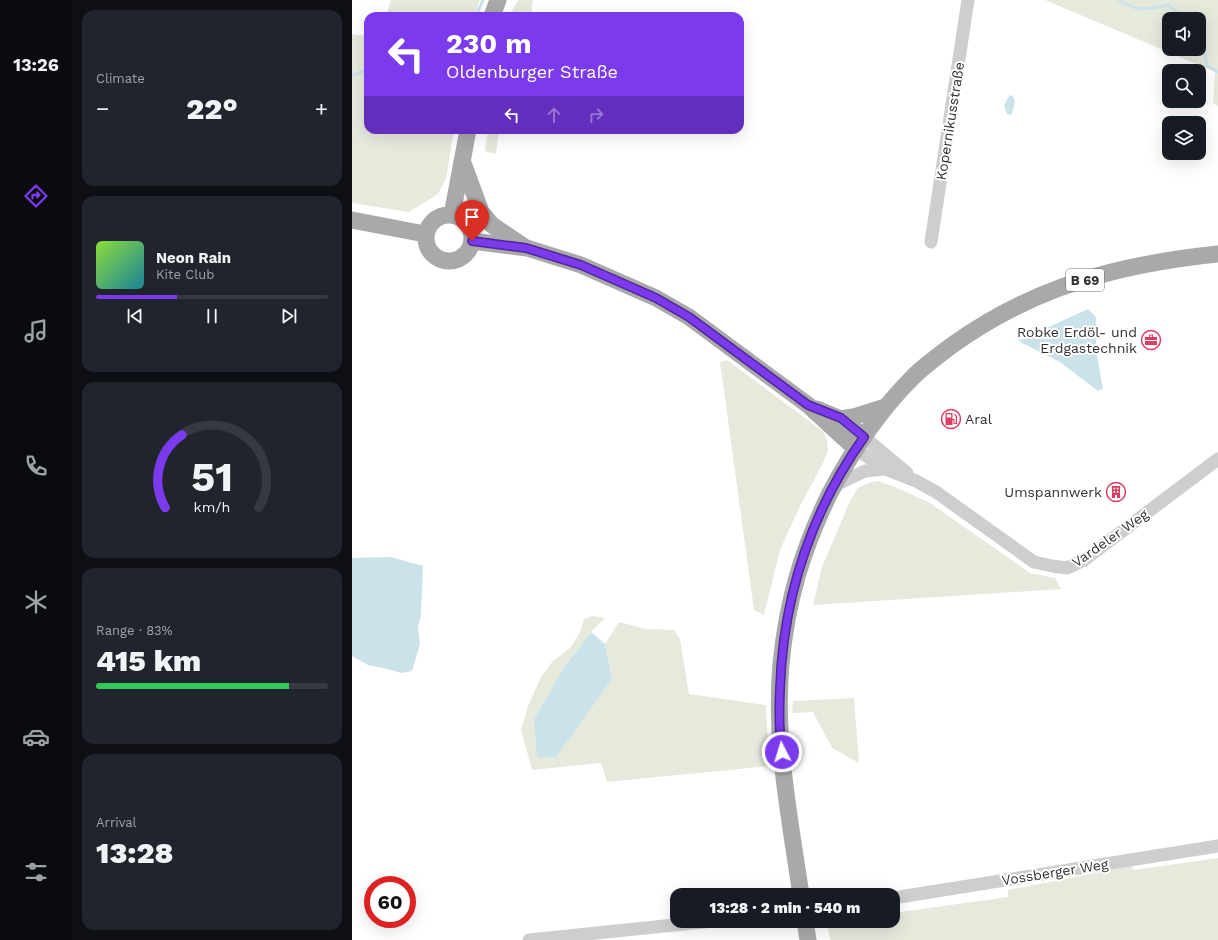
<!DOCTYPE html>
<html lang="en">
<head>
<meta charset="utf-8">
<style>
	:root { --surface:#171b24; --page:#20242c; --text:#f1f3f6; --muted:#9ea1a6; --line:#363941; --accent:#7c3aed }
	body { margin:0; font-family:"Work Sans",sans-serif; background:var(--page); color:var(--text); height:100vh; display:flex; flex-direction:column; font-size:15px; white-space:nowrap }
	* { box-sizing:border-box; margin:0 }
	p { font-size:13px; color:var(--muted) }
	.icon { flex:none; width:22px; height:22px; fill:none; stroke:currentColor; stroke-width:2; stroke-linecap:round; stroke-linejoin:round }
	.map { position:relative; flex:1; overflow:hidden }
	.panel { display:flex; flex-direction:column; gap:10px; padding:10px; background:#0d0f14; width:280px }
	.panel>* { flex:none }
	.guide { position:absolute; left:12px; top:12px; width:380px; height:122px; border-radius:12px; box-shadow:0 4px 16px #0002; background:#7c3aed; color:#fff; overflow:hidden }
	.tools { position:absolute; left:810px; top:12px; display:grid; gap:8px }
	.tools a { display:grid; place-items:center; width:44px; height:44px; border-radius:8px; background:var(--surface); box-shadow:0 4px 16px #0002; font-size:20px }
	.speed { position:absolute; left:12px; top:876px; display:flex; gap:8px; font-size:20px; font-weight:700; text-align:center }
	.speed>* { display:grid; place-content:center; width:52px; height:52px; border-radius:50%; background:var(--surface); box-shadow:0 4px 16px #0002; line-height:1 }
	.speed .limit { border:6px solid #d22; background:#fff; color:#111 }
	.pin { position:absolute; display:grid; place-items:center; width:34px; height:34px; color:#fff; margin:-41px -17px; border-radius:50% 50% 50% 0; rotate:-45deg; box-shadow:0 0 4px #0007 }
	.pin .icon { rotate:45deg }
	.me { position:absolute; width:44px; margin:-22px; rotate:355deg; stroke-linejoin:round; filter:drop-shadow(0 0 3px #0008) }
	.turn { display:flex; align-items:center; gap:14px; height:84px; padding:0 16px; font-size:18px }
	.turn .icon { width:52px; height:52px; stroke-width:2.5 }
	.turn b { display:block; font-size:28px; line-height:34px }
	.lanes { display:flex; align-items:center; height:38px; padding:0 16px; background:#0003; justify-content:center; gap:20px; direction:ltr }
	.lanes .off { opacity:.35 }
	.big { font-size:30px; font-weight:800; line-height:1.1 }
	.panel .tile { flex:1; display:flex; flex-direction:column; justify-content:center; gap:6px; min-width:0; padding:0 14px; border-radius:12px; background:var(--page) }
	.panel .dial { align-items:center; gap:0 }
	.dial svg { height:104px; overflow:visible; fill:none; stroke:var(--line); stroke-width:7; stroke-linecap:round; text-anchor:middle }
	.dial text { fill:var(--text); stroke:none }
	.song { display:flex; align-items:center; gap:12px }
	.cover { width:48px; height:48px; border-radius:6px; background:linear-gradient(135deg,hsl(90 70% 55%),hsl(190 70% 35%)) }
	.played { height:4px; border-radius:2px; background:linear-gradient(90deg,var(--accent) 35%,var(--line) 35%) }
	.keys { display:flex; justify-content:space-around; direction:ltr }
	.heat { display:flex; justify-content:space-between; align-items:center; font-size:22px; direction:ltr }
	.charge { height:6px; border-radius:3px; background:linear-gradient(90deg,#34c759 83%,var(--line) 0) }
	.trip { position:absolute; left:318px; top:888px; width:230px; height:40px; border-radius:12px; background:var(--surface); box-shadow:0 4px 16px #0002; font-weight:800; line-height:40px; text-align:center }
	main { display:flex; flex:1; min-height:0 }
	.tab-bar { display:flex; flex-direction:column; width:72px; justify-content:space-around; align-items:center; background:#090b0e; color:var(--muted) }
	.tab-bar .icon { width:28px; height:28px }
	.tab-bar .selected { color:var(--accent) }
	.tab-bar b { font-size:18px; color:var(--text) }
	.map>svg:first-child { display:block }
	.green { fill:#e6eadd; fill-rule:evenodd }
	.water { fill:#cbe2ea }
	.lines { fill:none; stroke-linecap:round; stroke-linejoin:round }
	.stream { stroke:#cbe2ea; stroke-width:3 }
	.minor { stroke:#cecece; stroke-width:13 }
	.major { stroke:#a9a9a9; stroke-width:17 }
	.route-casing { stroke:#51269a; stroke-width:10 }
	.route { stroke:#7c3aed; stroke-width:7 }
	.labels { text-anchor:middle; stroke-width:4; stroke-linejoin:round; paint-order:stroke }
	.shield { fill:#fff; stroke:#6f6f6f; stroke-width:1 }
	.shield-label { font-size:13px; font-weight:bold; fill:#313131 }
	.street-label { font-size:14px; fill:#313131; stroke:#fff }
	.poi-label { font-size:14px; fill:#313131; stroke:#fff; text-anchor:end }
</style>
</head>
<body>
<main>
<nav class="tab-bar">
<b>13:26</b>
<svg class="icon selected" aria-label="directions" viewBox="0 0 24 24"><path d="M12 3l9 9-9 9-9-9zM9 14v-3h6M13 9l2 2-2 2"/></svg>
<svg class="icon" aria-label="music" viewBox="0 0 24 24"><path d="M9 18V5l10-2v13"/><circle cx="6" cy="18" r="3"/><circle cx="16" cy="16" r="3"/></svg>
<svg class="icon" aria-label="phone" viewBox="0 0 24 24"><path d="M5 4h4l2 5-3 2q2 4 5 5l2-3 5 2v4C11 20 4 13 5 4z"/></svg>
<svg class="icon" aria-label="climate" viewBox="0 0 24 24"><path d="M12 3v18M4 7l16 10M4 17L20 7"/></svg>
<svg class="icon" aria-label="car" viewBox="0 0 24 24"><path d="M5 17H2v-5l4-1 3-4h7l3 4 3 1v5h-3M9 17h6M6 11h13"/><circle cx="7" cy="17" r="2"/><circle cx="17" cy="17" r="2"/></svg>
<svg class="icon" aria-label="filters" viewBox="0 0 24 24"><path d="M4 7h16M4 17h16"/><circle cx="9" cy="7" r="2"/><circle cx="15" cy="17" r="2"/></svg>
</nav>
<section class="panel">
<div class="tile"><p>Climate</p>
<div class="heat"><a>−</a><b class="big">22°</b><a>+</a></div>
</div>
<div class="tile">
<div class="song"><i class="cover"></i><div><b>Neon Rain</b><p>Kite Club</p></div></div>
<div class="played"></div>
<div class="keys"><svg class="icon" aria-label="previous" viewBox="0 0 24 24"><path d="M18 5L8 12l10 7zM5 5v14"/></svg><svg class="icon" aria-label="pause" viewBox="0 0 24 24"><path d="M8 5v14M16 5v14"/></svg><svg class="icon" aria-label="next" viewBox="0 0 24 24"><path d="M6 5l10 7-10 7zM19 5v14"/></svg></div>
</div>
<div class="tile dial"><svg viewBox="0 0 100 80">
<path d="M14 69A42 42 0 1 1 86 69"/>
<path d="M14 69A42 42 0 0 1 27 13" stroke="#7c3aed"/>
<text x="50" y="56" font-size="32" font-weight="700">51</text>
<text x="50" y="72" font-size="11">km/h</text>
</svg></div>
<div class="tile"><p>Range · 83%</p><b class="big">415 km</b><div class="charge"></div></div>
<div class="tile"><p>Arrival</p><b class="big">13:28</b></div>
</section>
<div class="map">
<svg width="866" height="940" viewBox="0 0 866 940">
	<rect width="100%" height="100%" fill="#fff"/>
	<!-- green -->
	<g class="green">
		<path d="M39,0H128L122,16H34Z"/>
		<path d="M166,0H181L179,16H157Z"/>
		<path d="M693,0H866V106L861,103L863,72ZM817,19H847V49H817Z"/>
		<path d="M0,34L16,36V85H12L16,94V130H102L94,179L86,194L57,212L0,203Z"/>
		<path d="M136,130H147L144,154L133,151Z"/>
		<path d="M375,360L472,432L475,441L476,451L470,465L449,504L428,550L412,615L402,610L368,362Z"/>
		<path d="M526,481L543,487L578,503L678,573L703,578L709,589L461,605L470,567L498,501L506,488L516,483Z"/>
		<path d="M240,616L253,618L239,632L211,669L182,719L260,679L253,644L267,622L294,629L322,630L328,639L337,694L414,705L417,766L255,782L249,763L180,770L169,730L176,706L189,677L200,662L219,647L228,632L232,619Z"/>
		<path d="M502,698L507,763L480,748L461,712L440,713L441,701Z"/>
		<path d="M866,858V940H478L475,922L484,921H541V913L656,897V890L780,866L781,870Z"/>
	</g>
	<!-- water -->
	<g class="water">
		<path d="M658,95L661,96L663,102L660,114L658,115L655,114L652,105Z"/>
		<path d="M736,309L744,317V350L751,389L746,391L708,362L666,341Z"/>
		<path d="M39,557L71,566L69,615L66,627L68,644L60,671L50,673L35,669L16,665L0,656V558Z"/>
		<path d="M239,632L253,644L260,679L204,757L185,758L182,719L211,669Z"/>
	</g>
	<g class="lines">
		<!-- stream -->
		<g class="stream">
			<path d="M767,0C788,13 793,9 816,5L834,19"/>
			<path d="M124,16L131,0"/>
			<path d="M847,41L852,44L855,66L866,72"/>
			<path d="M0,76L16,69"/>
		</g>
		<!-- minor -->
		<g class="minor">
			<path d="M579,242L616,0"/>
			<path d="M512,437L555,473"/>
			<path d="M504,449L533,469L564,481L584,492L682,562L700,566L715,568L732,560L866,459"/>
			<path d="M482,486L513,471L533,469"/>
			<path d="M541,898L866,846"/>
			<path d="M177,940L361,921"/>
		</g>
		<!-- major -->
		<g class="major">
			<path d="M140,16L146,0"/>
			<path d="M111,163L129,212L140,225L171,246"/>
			<circle cx="97" cy="238" r="23"/>
			<path d="M100,215L116,130"/>
			<path d="M0,220L73,234"/>
			<path d="M120,241L175,248L229,265L304,298L337,317L456,405L504,449"/>
			<path d="M465,409L489,419L512,437"/>
			<path d="M489,419L501,417L533,407"/>
			<path d="M449,895C438,819 422,741 429,664C435,601 450,550 478,493C500,451 527,411 561,377C572,366 586,356 599,346C645,313 697,288 752,274C789,264 828,258 866,254"/>
			<path d="M453,921L456,940"/>
		</g>
	</g>
	<g class="lines">
		<!-- route casing -->
		<g class="route-casing">
			<path id="route" d="M120,241L174,248L229,265L304,298L337,317L456,405L489,418L512,437C459,512 431,597 428,689C427,710 427,732 430,752"/>
		</g>
		<!-- route -->
		<use href="#route" class="route"/>
	</g>
	<!-- icons -->
	<defs>
		<g id="office-ring" transform="scale(1)"><circle r="9.5" fill="#fff" stroke="#de3d61" stroke-width="1.5"/><path d="M-6-3h4V-5.5h4V-3h4V5H-6ZM-1-4.5V-3h2v-1.5ZM-6 0V1H6V0Z" fill="#de3d61"/></g>
		<g id="fuel-ring" transform="scale(1)"><circle r="9.5" fill="#fff" stroke="#de3d61" stroke-width="1.5"/><path d="M-5.5-6h7V0h2V4h1.3V-2.5L3-4.5l.8-.8L6-3V5H2.5V1h-1V6h-7ZM-4.2-4.7v3.2H.2V-4.7Z" fill="#de3d61"/></g>
		<g id="building-ring" transform="scale(1)"><circle r="9.5" fill="#fff" stroke="#de3d61" stroke-width="1.5"/><path d="M-4-6H4V6H1V3H-1V6H-4ZM-2.5-4.3h1.7v1.8h-1.7ZM.8-4.3h1.7v1.8H.8ZM-2.5-1h1.7V.8h-1.7ZM.8-1h1.7V.8H.8Z" fill="#de3d61"/></g>
	</defs>
	<g fill-rule="evenodd">
		<use href="#office-ring" x="799" y="340"/>
		<use href="#fuel-ring" x="599" y="419"/>
		<use href="#building-ring" x="764" y="492"/>
	</g>
	<g class="labels">
		<!-- shield labels -->
		<rect class="shield" x="714" y="269" width="38" height="22" rx="3"/>
		<g class="shield-label">
			<text x="733" y="285">B 69</text>
		</g>
		<!-- street labels -->
		<g class="street-label">
			<text transform="translate(598 121) rotate(-81)" y="5">Kopernikusstraße</text>
			<text transform="translate(758 538) rotate(-35)" y="5">Vardeler Weg</text>
			<text transform="translate(703 872) rotate(-9)" y="5">Vossberger Weg</text>
		</g>
		<!-- poi labels -->
		<g class="poi-label">
			<text x="785" y="337">Robke Erdöl- und<tspan x="785" dy="16">Erdgastechnik</tspan></text>
			<text x="613" y="424" text-anchor="start">Aral</text>
			<text x="750" y="497">Umspannwerk</text>
		</g>
	</g>
</svg>
<div class="tools">
<a><svg class="icon" aria-label="sound" viewBox="0 0 24 24"><path d="M4 9h4l5-4v14l-5-4H4zM17 9q2 3 0 6"/></svg></a>
<a><svg class="icon" aria-label="search" viewBox="0 0 24 24"><circle cx="10" cy="10" r="6"/><path d="M15 15l6 6"/></svg></a>
<a><svg class="icon" aria-label="layers" viewBox="0 0 24 24"><path d="M12 4l9 5-9 5-9-5zM3 14l9 5 9-5"/></svg></a>
</div>
<div class="speed"><div class="limit">60</div></div>
<div class="pin" style="left:120px;top:241px;background:#d93025"><svg class="icon" aria-label="arrive" viewBox="0 0 24 24"><path d="M6 21V4h12l-3 4 3 4H6"/></svg></div>
<svg class="me" style="left:430px;top:752px" viewBox="-20 -20 40 40"><circle r="17" fill="#7c3aed" stroke="#fff" stroke-width="3"/><path d="M0-11L8 9 0 5-8 9z" fill="#fff"/></svg>
<div class="trip">13:28 · 2 min · 540 m</div>
<div class="guide">
<div class="turn"><svg class="icon" aria-label="left" viewBox="0 0 24 24"><path d="M17 20v-9H6M10 6l-5 5 5 5"/></svg><div><b>230 m</b>Oldenburger Straße</div></div>
<div class="lanes"><svg class="icon" aria-label="left" viewBox="0 0 24 24"><path d="M17 20v-9H6M10 6l-5 5 5 5"/></svg><svg class="icon off" aria-label="ahead" viewBox="0 0 24 24"><path d="M12 20V5M6 11l6-6 6 6"/></svg><svg class="icon off" aria-label="right" viewBox="0 0 24 24"><path d="M7 20v-9h11M14 6l5 5-5 5"/></svg></div>
</div>
</div>
</main>
</body>
</html>
